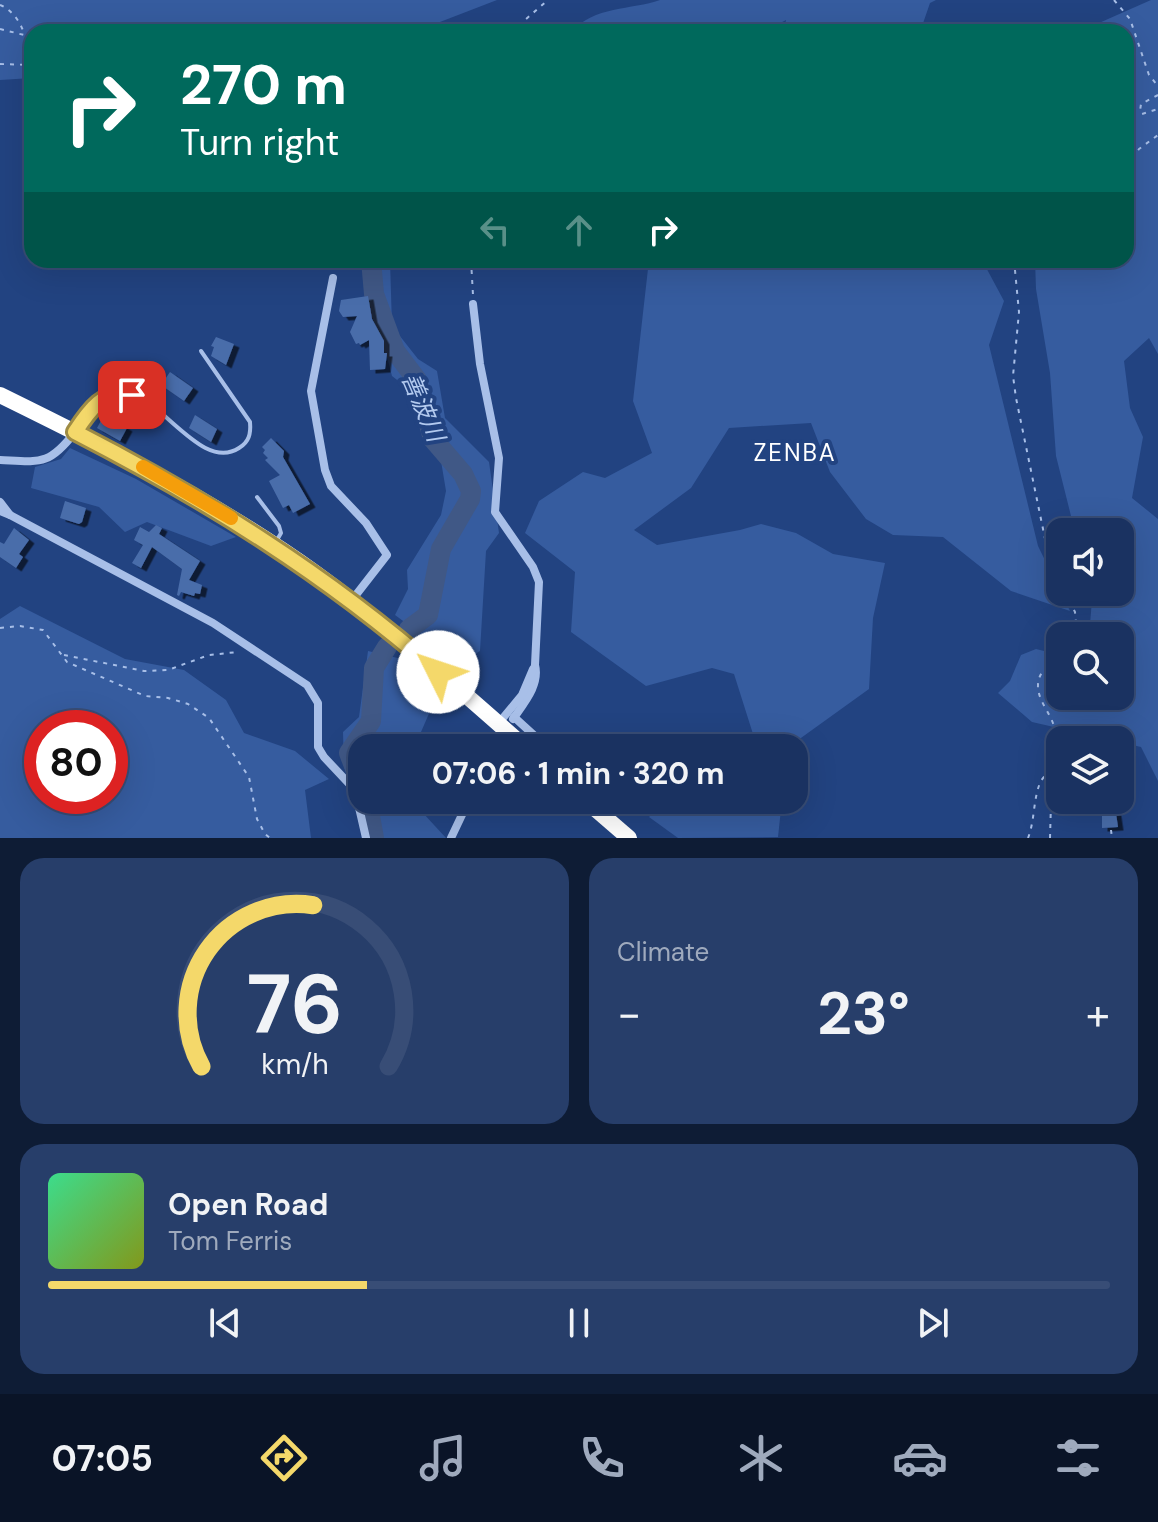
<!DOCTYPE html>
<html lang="en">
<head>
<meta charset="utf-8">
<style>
	:root { --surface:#1a3261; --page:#273e6a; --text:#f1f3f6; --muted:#9faabd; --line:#384d76; --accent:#f4d86a }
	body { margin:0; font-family:"DM Sans","Noto Sans JP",sans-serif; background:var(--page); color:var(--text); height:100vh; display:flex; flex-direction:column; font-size:30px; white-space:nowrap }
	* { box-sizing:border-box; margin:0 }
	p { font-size:26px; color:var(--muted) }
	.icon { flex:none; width:44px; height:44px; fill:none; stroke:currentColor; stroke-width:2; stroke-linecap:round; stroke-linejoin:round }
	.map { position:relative; height:838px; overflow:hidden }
	.panel { display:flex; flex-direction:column; gap:20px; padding:20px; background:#0e1c35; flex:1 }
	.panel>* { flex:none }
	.hud { position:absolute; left:24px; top:24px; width:1110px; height:244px; border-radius:24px; box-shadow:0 8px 32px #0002,0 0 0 2px var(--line); background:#00695c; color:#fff; overflow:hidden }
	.buttons { position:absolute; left:1046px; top:518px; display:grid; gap:16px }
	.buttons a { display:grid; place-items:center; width:88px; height:88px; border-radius:16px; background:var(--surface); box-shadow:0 8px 32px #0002,0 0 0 2px var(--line); font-size:40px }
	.speed { position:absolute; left:24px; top:710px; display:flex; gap:16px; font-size:40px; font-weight:700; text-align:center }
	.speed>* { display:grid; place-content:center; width:104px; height:104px; border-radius:50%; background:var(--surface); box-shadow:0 8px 32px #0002,0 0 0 2px var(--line); line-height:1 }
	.speed .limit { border:12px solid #d22; background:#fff; color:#111 }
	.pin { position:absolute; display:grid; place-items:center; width:68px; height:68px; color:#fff; margin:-34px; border-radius:16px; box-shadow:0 4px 12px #0006 }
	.me { position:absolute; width:88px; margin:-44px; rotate:311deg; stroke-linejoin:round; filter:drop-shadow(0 0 6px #0008) }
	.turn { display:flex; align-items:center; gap:28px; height:168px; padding:0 24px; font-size:36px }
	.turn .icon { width:104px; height:104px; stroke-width:2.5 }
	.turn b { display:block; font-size:56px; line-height:68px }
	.lanes { display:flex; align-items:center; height:76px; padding:0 24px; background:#0003; justify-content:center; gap:40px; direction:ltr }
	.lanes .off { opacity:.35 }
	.big { font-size:60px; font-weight:700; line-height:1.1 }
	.panel .card { flex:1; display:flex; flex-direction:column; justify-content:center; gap:12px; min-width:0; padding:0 28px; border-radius:24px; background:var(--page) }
	.panel .dial { align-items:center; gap:0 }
	.dial svg { height:208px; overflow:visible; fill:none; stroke:var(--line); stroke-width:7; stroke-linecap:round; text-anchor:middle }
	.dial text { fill:var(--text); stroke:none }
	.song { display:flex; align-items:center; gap:24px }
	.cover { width:96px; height:96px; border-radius:12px; background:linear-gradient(135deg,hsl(150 70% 55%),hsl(70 70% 35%)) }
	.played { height:8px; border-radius:4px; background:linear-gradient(90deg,var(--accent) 30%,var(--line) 30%) }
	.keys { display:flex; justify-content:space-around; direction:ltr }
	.heat { display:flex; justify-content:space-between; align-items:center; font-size:44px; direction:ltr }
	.panel .tiles { flex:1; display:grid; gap:20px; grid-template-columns:1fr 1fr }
	.card:last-child { grid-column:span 2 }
	.trip { position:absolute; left:348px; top:734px; width:460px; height:80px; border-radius:24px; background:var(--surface); box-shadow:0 8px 32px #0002,0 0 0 2px var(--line); font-weight:700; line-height:80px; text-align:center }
	.menu { display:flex; height:128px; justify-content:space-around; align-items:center; background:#0a1427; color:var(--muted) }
	.menu .icon { width:56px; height:56px }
	.menu .on { color:var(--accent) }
	.menu b { font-size:36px; color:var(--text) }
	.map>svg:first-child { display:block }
	.green { fill:#365c9f; fill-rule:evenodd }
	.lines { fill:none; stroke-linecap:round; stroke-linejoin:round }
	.river { stroke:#405886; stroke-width:20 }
	.building { fill:#4a6daa; filter:url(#shadow) }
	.path { stroke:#a8bfe8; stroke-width:2; stroke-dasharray:4 6; stroke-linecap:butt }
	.lane { stroke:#a8bfe8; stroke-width:4 }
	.street { stroke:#a8bfe8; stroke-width:8 }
	.highway { stroke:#fff; stroke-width:16 }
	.route-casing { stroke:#9f8c45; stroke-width:20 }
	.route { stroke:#f4d86a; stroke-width:14 }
	.slow { stroke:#f59e0b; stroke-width:14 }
	.labels { text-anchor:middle; stroke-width:8; stroke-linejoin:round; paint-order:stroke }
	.water-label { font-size:24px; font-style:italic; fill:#b3caef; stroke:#224381 }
	.neighbourhood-label { font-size:24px; letter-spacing:2px; fill:#fff; stroke:#224381 }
</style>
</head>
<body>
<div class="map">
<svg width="1158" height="838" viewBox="0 0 1158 838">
	<defs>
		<filter id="shadow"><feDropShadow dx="5.5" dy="3.5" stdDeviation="0" flood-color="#0009"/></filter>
	</defs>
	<rect width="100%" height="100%" fill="#224381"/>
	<!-- green -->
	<g class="green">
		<path d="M0,0H497L414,32H32V78L0,80Z"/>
		<path d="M660,0H936L930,3L920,32H784L786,20L763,32H572C593,6 632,10 660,0Z"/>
		<path d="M1151,0H1158V354L1149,338L1124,361L1130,408L1143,437L1132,498L1158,519V781L1141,747L1032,722L998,693L1010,681L1021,655L1036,649L1060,655V696H1120V636H1089L1092,600L1090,592H1120V532H1075L1056,456L1050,373L1036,289L1035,260H1126V32H1096L1099,23Z"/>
		<path d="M370,260H390L392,326L418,359L437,371L445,418L489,462L499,533L486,551L480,651L460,663L395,615L408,589L407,570L441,515L446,491L441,461L423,429L410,390L392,376L381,334Z"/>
		<path d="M649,260H982L1004,301L989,345L1038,546L1070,611L1011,591L943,537L893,535L866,519L830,472L811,423L729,428L691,488L634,530L657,545L740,530L761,524L796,533L833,554L885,563L873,618L869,689L787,748H732L753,734L734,674L712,668L646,686L571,632L575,572L525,533L539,501L583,472L605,478L652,453L633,401Z"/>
		<path d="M70,448L136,479L236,537L211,546L147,522L125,532L99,507L31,488L35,467L61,459Z"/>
		<path d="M20,606L125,659L184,670L226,700L244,733L295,751L329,779L305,790L311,838H0V619ZM42,728H110V796H42Z"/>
		<path d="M368,651L406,660L438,693L414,748H362V787L344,768L343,732L359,717Z"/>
		<path d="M370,800H411L446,838H363Z"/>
		<path d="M667,800H782L778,837L678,838L649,817Z"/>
	</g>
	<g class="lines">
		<!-- river -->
		<g class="river">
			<path d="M371,260L374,294L395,351L417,380L433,439L463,474L471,491L470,499L441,549L428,615L409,629"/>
			<path d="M362,787L349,753L371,721L374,668L387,647"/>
			<path d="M367,800L374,838"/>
		</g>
	</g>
	<!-- building -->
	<g class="building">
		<path d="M368,296L372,319L384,341V353H387L385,369L370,370L369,340L360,345L359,343L356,344L350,332L357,316L343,317L339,311L341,300Z"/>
		<path d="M216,337L234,344L226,365L211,356L214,347L211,346Z"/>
		<path d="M170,372L193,388L184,401L161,385Z"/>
		<path d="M104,415L127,428L120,441L97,428Z"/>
		<path d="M195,415L217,429L211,442L189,428Z"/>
		<path d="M271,438L284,451L283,457L310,504L293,513L289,505L283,508L269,481L280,475L265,460L268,458L263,453L265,450L262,447Z"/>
		<path d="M65,501L86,508L82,522L79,524L60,518Z"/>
		<path d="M156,525L162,528L159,534L200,561L189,580L202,585L200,594L195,593L194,596L181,592L179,596L177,595L182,569L152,547L141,568L132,563L143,545L134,540L140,527L149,532Z"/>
		<path d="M14,528L29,540L19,554L23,557L16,568L0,557V542L4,544Z"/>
		<path d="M1102,800H1114L1118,827L1102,828Z"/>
	</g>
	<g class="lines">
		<!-- path -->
		<g class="path">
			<path d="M1114,0L1130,19L1149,75L1158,86"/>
			<path d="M0,5C11,9 21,22 24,34"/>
			<path d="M0,29L32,37"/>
			<path d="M511,32L548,0"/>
			<path d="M0,64L32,65"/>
			<path d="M1158,95L1141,104L1140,111L1142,114L1158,109"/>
			<path d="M1126,166L1139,149L1158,135"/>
			<path d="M471,260L473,295"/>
			<path d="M1014,260L1019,312L1013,376L1016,398L1049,558L1060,582"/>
			<path d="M335,269L336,260"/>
			<path d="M1065,592L1075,612L1077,636"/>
			<path d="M0,628L20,626L43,630L67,662L145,696L168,698L188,704L209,718L249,777L257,819L265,834L270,838"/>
			<path d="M64,655L144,671L168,670L209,655L238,652"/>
			<path d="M1111,830L1112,838"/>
			<path d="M1028,838C1035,820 1033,800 1040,783C1042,778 1048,773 1051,768C1056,759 1056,742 1055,731C1053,715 1037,701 1038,685C1038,672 1050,663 1060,657"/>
			<path d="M1050,838L1052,767"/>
		</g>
		<!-- lane -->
		<g class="lane">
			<path d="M78,428C89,412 105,390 127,393C163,399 202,472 239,448C249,442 251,434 250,422L201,351"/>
			<path d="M257,497L279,526L281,533L277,540"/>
		</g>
		<!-- street -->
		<g class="street">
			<path d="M333,278L311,391L325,470L331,486L366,523L387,555L352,600"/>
			<path d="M473,304L480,364L499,458L495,512L533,567L539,582L535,665C540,685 524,703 513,719"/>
			<path d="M0,460C40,462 49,466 75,432"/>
			<path d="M0,502L10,515L0,511"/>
			<path d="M10,515L213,623L307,685L318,703V747L324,757L355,790L366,838"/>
			<path d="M514,717L548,748"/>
			<path d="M498,724L522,695L533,669"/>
			<path d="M497,748L500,743"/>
			<path d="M451,838L469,800"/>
		</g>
		<!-- highway -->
		<g class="highway">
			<path d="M0,395C108,448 216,502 314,572C388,626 457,687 526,748"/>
			<path d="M585,800L629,838"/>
		</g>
	</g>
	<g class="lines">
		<!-- route casing -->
		<g class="route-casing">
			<path id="route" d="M132,395C105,387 88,412 75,432C207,500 326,574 438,672"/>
		</g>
		<!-- route -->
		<use href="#route" class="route"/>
		<!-- slow -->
		<path class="slow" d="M143,467L231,518"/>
	</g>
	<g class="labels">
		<!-- water labels -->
		<g class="water-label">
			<text transform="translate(423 407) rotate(67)" y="8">善波川</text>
		</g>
		<!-- neighbourhood labels -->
		<g class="neighbourhood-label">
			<text x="795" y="461">ZENBA</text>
		</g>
	</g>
</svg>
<div class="buttons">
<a><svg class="icon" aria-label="sound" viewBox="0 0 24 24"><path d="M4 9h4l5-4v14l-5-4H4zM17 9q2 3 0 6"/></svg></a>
<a><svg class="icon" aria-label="search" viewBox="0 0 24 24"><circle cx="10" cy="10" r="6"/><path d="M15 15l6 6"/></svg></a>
<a><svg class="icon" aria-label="layers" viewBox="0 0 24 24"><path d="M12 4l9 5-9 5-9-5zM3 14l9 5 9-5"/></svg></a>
</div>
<div class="speed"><div class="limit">80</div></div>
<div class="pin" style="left:132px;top:395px;background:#d93025"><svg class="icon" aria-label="arrive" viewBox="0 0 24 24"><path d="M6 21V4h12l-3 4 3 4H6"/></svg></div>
<svg class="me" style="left:438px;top:672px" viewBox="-20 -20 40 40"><circle r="19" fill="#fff"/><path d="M0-13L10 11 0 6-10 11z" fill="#f4d86a"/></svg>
<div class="trip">07:06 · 1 min · 320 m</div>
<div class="hud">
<div class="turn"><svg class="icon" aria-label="right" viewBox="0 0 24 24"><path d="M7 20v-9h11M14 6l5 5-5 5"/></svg><div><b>270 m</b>Turn right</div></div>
<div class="lanes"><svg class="icon off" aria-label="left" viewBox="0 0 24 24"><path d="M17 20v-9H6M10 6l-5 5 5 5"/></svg><svg class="icon off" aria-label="ahead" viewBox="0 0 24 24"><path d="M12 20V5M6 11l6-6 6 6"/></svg><svg class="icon" aria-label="right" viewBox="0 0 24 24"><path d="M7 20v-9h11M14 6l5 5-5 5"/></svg></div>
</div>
</div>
<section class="panel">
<div class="tiles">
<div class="card dial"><svg viewBox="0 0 100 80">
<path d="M14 69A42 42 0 1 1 86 69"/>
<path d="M14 69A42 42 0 0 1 57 7" stroke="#f4d86a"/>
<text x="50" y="56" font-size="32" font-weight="700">76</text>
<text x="50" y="72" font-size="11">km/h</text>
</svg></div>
<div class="card"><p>Climate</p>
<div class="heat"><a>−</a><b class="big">23°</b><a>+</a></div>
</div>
<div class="card">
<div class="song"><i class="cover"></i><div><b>Open Road</b><p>Tom Ferris</p></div></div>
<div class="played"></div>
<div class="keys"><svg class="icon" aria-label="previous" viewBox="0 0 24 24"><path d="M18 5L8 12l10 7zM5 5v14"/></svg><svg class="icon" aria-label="pause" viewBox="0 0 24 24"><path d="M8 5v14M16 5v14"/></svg><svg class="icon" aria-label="next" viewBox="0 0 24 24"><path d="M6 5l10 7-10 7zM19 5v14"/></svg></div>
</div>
</div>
</section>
<nav class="menu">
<b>07:05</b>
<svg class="icon on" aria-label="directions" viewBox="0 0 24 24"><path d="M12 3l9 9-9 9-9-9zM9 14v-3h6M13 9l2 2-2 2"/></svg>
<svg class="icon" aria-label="music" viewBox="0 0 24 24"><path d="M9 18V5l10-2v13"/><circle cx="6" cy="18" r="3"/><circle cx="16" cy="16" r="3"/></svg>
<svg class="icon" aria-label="phone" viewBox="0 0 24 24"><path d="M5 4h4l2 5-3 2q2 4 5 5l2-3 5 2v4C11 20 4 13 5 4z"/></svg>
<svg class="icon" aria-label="climate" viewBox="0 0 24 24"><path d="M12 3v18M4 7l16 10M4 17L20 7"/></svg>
<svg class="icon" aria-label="car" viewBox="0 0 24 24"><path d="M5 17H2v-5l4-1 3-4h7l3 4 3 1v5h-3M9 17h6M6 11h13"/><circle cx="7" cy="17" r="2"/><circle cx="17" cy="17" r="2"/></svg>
<svg class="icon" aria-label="filters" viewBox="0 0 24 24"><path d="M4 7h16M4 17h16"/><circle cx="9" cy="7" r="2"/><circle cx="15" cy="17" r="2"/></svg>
</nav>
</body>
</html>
